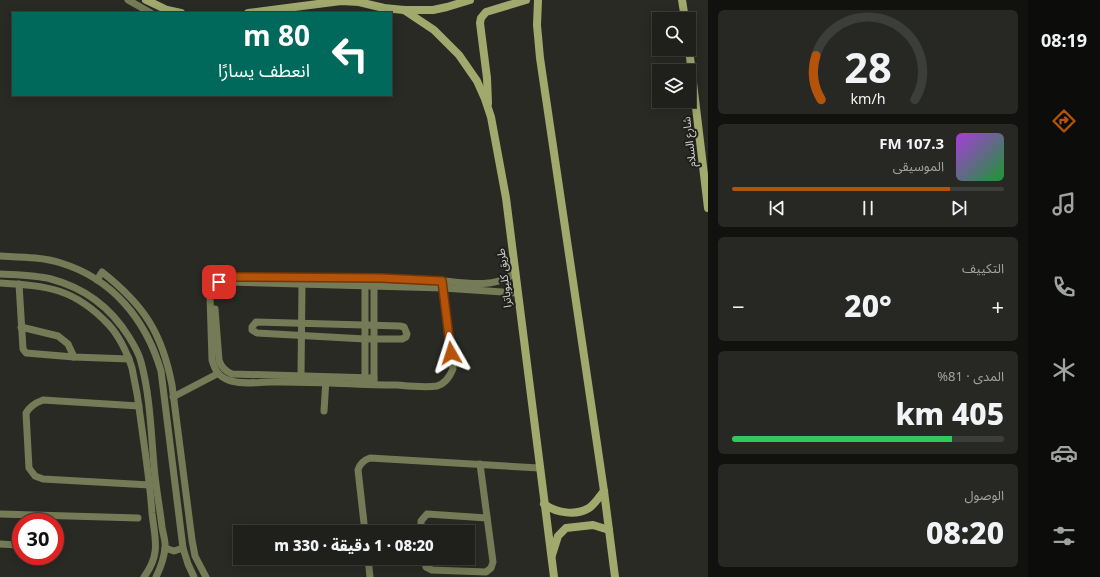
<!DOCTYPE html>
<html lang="ar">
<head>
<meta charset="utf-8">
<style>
	:root { --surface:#1f201b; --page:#272824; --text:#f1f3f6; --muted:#a1a3a3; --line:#3c3e3a; --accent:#b45309 }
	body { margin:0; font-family:"Noto Sans","Noto Sans Arabic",sans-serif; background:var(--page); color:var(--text); direction:rtl; height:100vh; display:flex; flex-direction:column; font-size:15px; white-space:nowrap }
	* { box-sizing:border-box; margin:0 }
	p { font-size:13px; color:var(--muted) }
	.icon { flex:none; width:22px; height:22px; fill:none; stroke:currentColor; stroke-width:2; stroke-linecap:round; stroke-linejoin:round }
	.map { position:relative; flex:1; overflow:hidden; direction:ltr }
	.panel { display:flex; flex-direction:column; gap:10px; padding:10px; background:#11120f; width:320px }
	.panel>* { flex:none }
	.guide { position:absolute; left:12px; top:12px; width:380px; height:84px; border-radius:0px; box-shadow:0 2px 10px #0003,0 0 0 1px var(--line); direction:rtl; background:#00695c; color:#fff; overflow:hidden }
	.fabs { position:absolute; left:652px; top:12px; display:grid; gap:8px }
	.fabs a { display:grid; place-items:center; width:44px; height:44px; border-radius:0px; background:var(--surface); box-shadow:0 2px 10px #0003,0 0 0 1px var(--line); font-size:20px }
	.speed { position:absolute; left:12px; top:513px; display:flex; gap:8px; font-size:20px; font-weight:700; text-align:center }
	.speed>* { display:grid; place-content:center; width:52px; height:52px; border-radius:50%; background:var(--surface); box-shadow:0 2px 10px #0003,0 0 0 1px var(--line); line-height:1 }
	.speed .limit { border:6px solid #d22; background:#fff; color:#111 }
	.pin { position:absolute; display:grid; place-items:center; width:34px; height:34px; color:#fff; margin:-17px; border-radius:8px; box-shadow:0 2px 6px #0006 }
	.me { position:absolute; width:44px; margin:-22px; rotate:354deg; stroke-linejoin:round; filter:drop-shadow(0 0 3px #0008) }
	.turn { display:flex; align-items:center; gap:14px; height:84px; padding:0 16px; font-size:18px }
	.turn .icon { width:52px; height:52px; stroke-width:2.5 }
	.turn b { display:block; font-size:28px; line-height:34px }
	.big { font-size:30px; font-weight:800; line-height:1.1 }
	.panel .widget { flex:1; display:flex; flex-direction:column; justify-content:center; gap:6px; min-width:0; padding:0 14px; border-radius:6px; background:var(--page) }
	.panel .dial { align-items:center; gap:0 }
	.dial svg { height:104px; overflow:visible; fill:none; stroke:var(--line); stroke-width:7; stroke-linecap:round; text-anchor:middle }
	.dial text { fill:var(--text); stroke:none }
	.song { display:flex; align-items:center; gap:12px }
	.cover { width:48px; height:48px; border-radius:6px; background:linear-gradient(135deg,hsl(280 70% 55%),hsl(130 70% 35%)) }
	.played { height:4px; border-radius:2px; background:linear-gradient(90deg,var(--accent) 80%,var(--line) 80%) }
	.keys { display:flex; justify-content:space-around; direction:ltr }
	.heat { display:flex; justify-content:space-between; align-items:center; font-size:22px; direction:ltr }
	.charge { height:6px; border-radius:3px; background:linear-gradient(90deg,#34c759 81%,var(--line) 0) }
	.trip { position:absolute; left:233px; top:525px; width:242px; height:40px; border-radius:0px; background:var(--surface); box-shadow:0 2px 10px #0003,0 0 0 1px var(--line); font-weight:800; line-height:40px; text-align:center; direction:rtl }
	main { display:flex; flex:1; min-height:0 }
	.dock { display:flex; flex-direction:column; width:72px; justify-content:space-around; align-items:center; background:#0c0d0b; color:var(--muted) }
	.dock .icon { width:28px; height:28px }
	.dock .selected { color:var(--accent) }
	.dock b { font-size:18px; color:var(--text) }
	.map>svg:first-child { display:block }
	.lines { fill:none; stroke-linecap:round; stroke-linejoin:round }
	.street { stroke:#757b56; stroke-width:7 }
	.secondary { stroke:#a1a96d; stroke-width:8 }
	.route-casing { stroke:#753606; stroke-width:10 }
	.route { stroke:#b45309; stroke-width:7 }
	.labels { text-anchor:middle; stroke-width:4; stroke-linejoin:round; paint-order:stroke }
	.street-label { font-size:11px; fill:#d2d3cf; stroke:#1f201b }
</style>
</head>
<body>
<main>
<nav class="dock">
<b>08:19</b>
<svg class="icon selected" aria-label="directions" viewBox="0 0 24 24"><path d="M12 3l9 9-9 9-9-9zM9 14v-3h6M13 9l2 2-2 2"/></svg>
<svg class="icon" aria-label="music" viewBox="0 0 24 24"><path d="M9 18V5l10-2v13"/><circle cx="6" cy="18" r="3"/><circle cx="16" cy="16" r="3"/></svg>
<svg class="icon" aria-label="phone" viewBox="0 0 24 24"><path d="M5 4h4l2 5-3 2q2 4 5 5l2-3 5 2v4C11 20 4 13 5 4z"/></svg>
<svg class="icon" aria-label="climate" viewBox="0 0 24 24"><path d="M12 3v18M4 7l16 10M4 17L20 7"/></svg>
<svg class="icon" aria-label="car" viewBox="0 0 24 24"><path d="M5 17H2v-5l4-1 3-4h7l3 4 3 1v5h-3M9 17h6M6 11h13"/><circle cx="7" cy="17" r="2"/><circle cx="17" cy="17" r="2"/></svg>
<svg class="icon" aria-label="filters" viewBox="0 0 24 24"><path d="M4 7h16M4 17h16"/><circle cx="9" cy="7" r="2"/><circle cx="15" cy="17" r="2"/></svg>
</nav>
<section class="panel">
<div class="widget dial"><svg viewBox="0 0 100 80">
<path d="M14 69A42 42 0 1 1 86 69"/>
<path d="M14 69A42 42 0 0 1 10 35" stroke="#b45309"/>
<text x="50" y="56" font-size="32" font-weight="700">28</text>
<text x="50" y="72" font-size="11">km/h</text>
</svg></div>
<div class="widget">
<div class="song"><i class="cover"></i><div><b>107.3 FM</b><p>الموسيقى</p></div></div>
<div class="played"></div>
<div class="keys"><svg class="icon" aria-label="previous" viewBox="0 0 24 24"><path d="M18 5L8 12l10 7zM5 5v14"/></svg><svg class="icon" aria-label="pause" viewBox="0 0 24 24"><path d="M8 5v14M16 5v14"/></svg><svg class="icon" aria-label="next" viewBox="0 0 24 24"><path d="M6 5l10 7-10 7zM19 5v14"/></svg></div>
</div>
<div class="widget"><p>التكييف</p>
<div class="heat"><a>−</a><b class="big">20°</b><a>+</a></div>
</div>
<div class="widget"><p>المدى · 81%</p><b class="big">405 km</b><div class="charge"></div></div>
<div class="widget"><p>الوصول</p><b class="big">08:20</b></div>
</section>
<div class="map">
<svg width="708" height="577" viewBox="0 0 708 577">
	<rect width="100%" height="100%" fill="#292a24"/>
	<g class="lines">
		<!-- street -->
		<g class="street">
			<path d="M128,0L151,13"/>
			<path d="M0,256C20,257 42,257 61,263C113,279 146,320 161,371L183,548L188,564L194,577"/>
			<path d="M0,274C17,275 35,275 51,279C85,288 111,308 129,337C134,345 139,353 141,362C151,399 151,438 155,476C157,493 160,510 162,527C163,534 166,542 165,548C164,558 160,569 156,577"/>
			<path d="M97,280L102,272C144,305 162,333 172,385L192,540L195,556L206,577"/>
			<path d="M374,281V383"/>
			<path d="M442,281L453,369C450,376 445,384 437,386C426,388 408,386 397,385C355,385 313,381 271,382C258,382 241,385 228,380C218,376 215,370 212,360L210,296L215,285L223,279L230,277L374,278L434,280C461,282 492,290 515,273"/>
			<path d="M0,283C48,286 74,288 109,325C119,336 128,354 132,368C136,386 139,404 141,422C145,452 150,482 152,513C153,524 157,541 155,552C154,561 149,570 144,577"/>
			<path d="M224,283L230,282L443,288L517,293"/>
			<path d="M19,284L23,349L26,353L74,357L129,359"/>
			<path d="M215,309L219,360C221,367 225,371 232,374L374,378"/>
			<path d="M256,322L400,326L404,327L407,334L406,337L402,339H365L257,333L252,330V327Z"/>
			<path d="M21,327L58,336L68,344L74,357"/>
			<path d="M301,376L302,283"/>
			<path d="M365,382V282"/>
			<path d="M173,397L217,374"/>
			<path d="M139,406L43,400C35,403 30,406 26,413L29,468L35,476L43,479L150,485"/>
			<path d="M324,411L326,379"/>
			<path d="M0,514L138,518"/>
			<path d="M365,532L358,470C360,463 364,460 370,458L539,468"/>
			<path d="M421,532V521L427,514L487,518"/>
			<path d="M0,544L17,545L21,543"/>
			<path d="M165,548L174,551L183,548"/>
			<path d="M368,558L370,577"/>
			<path d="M423,558L426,567L432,570L486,572L491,568L493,562L480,464"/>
		</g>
		<!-- secondary -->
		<g class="secondary">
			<path d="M146,0L167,10L181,13"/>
			<path d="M538,0L537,25L540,58L604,491L615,577"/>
			<path d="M682,0L685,19"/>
			<path d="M404,10L434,30L459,55L477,81L485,99L491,117L506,198L554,577"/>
			<path d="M248,13L341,1L359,2L384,8L404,10H433L447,7L470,0"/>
			<path d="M689,49L708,208"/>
			<path d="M488,103L487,78L480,23L481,18L486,12L526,0"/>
			<path d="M544,504C556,513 576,516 589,508C595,504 599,497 604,491"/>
			<path d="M552,555L558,536L566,528L593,525L609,530"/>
		</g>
	</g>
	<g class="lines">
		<!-- route casing -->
		<g class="route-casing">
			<path id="route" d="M219,282L230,277H244L381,278L442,281L451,353"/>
		</g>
		<!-- route -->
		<use href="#route" class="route"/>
	</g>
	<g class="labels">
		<!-- street labels -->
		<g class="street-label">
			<text transform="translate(689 142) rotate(-97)" y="4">شارع السلام</text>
			<text transform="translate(504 278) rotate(-97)" y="4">طريق كليوباترا</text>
		</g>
	</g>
</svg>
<div class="fabs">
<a><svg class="icon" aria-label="search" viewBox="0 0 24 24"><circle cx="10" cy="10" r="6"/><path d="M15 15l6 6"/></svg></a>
<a><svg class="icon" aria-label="layers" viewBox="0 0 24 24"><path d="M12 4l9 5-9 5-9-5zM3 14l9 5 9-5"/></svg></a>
</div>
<div class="speed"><div class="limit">30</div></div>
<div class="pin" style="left:219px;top:282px;background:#d93025"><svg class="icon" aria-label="arrive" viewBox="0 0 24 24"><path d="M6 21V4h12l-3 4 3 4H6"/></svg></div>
<svg class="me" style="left:451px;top:353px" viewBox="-20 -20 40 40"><path d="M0-17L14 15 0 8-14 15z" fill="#b45309" stroke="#fff" stroke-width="4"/></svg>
<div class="trip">08:20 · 1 دقيقة · 330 m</div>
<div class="guide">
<div class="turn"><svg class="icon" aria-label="left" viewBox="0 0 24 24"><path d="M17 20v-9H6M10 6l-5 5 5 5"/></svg><div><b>80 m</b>انعطف يسارًا</div></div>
</div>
</div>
</main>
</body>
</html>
